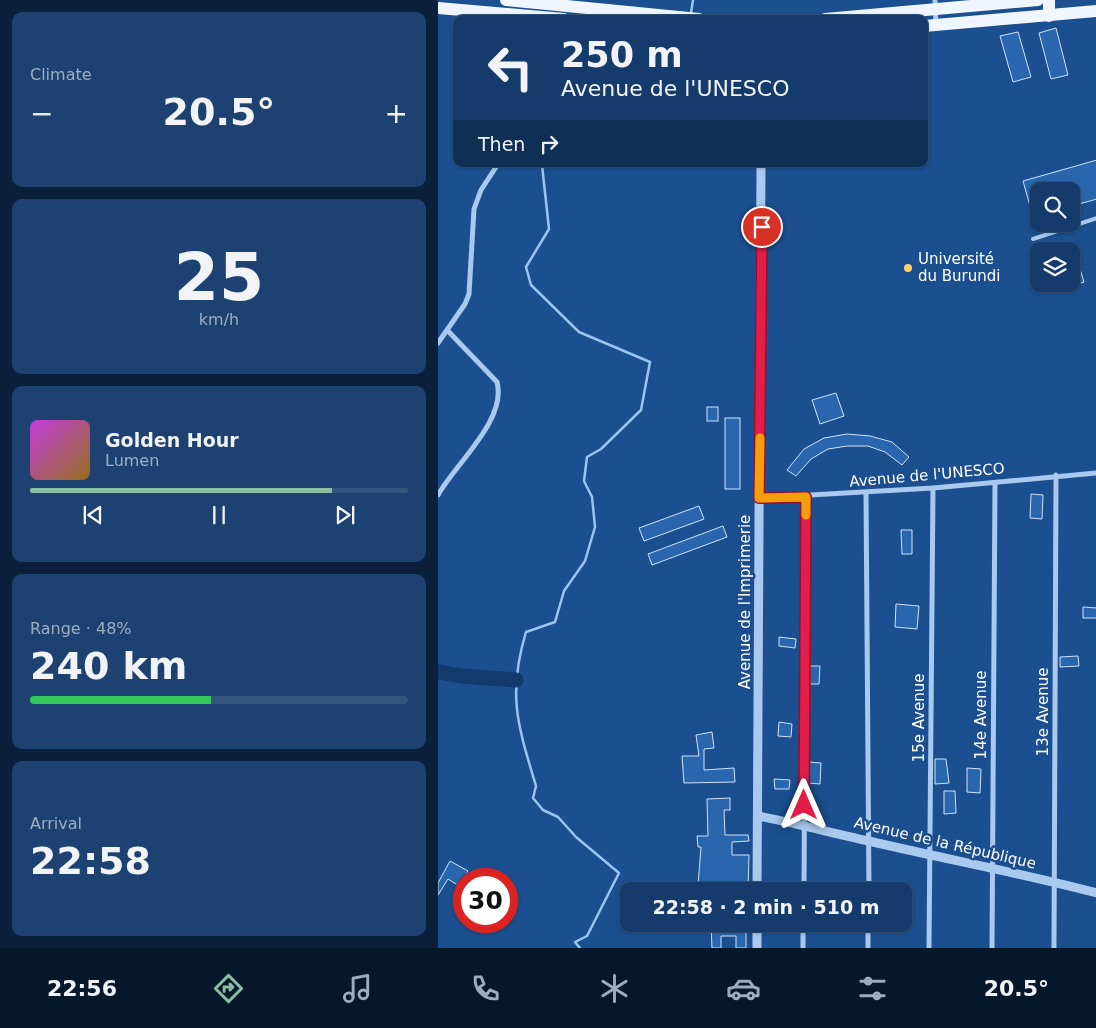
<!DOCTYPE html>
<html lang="en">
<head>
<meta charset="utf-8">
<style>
	:root { --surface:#143b6b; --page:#1d4271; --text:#f1f3f6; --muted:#9dadc1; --line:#33557e; --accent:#8abfa5 }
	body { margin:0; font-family:"DejaVu Sans",sans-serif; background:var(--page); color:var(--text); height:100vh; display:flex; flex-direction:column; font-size:19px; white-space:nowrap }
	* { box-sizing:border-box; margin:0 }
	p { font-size:16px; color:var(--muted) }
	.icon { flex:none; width:28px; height:28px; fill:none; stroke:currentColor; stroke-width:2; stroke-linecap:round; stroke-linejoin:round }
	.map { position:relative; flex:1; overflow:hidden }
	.panel { display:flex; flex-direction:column; gap:12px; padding:12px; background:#0b203b; width:438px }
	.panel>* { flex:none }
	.top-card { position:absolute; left:15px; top:15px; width:475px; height:152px; border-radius:10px; box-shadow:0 1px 4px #0004,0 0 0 1px var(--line); background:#143b6b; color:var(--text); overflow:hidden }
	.controls { position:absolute; left:592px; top:182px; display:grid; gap:10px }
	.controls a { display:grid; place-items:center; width:50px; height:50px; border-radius:10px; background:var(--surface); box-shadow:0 1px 4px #0004,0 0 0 1px var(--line); font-size:25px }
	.speed { position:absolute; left:15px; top:868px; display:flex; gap:10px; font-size:25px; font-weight:700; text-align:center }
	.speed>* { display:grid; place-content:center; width:65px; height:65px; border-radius:50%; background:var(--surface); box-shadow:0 1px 4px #0004,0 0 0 1px var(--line); line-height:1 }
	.speed .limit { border:8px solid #d22; background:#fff; color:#111 }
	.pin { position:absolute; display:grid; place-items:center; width:42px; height:42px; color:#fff; margin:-21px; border:2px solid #fff; border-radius:50%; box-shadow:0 1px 5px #0007 }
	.me { position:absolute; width:55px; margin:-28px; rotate:0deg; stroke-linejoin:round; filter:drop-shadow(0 0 4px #0008) }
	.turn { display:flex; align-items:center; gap:18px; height:105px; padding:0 25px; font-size:22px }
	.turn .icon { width:65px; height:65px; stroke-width:2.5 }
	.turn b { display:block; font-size:35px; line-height:42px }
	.then { display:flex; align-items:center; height:48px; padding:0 25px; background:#0003; gap:10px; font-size:19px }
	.big { font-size:38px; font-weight:800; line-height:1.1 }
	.panel .tile { flex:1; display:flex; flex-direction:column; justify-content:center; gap:8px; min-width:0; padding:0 18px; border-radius:10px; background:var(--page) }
	.panel .dial { align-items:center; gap:0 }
	.dial b { font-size:65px; line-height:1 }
	.song { display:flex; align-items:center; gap:15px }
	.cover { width:60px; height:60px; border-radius:8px; background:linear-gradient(135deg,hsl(290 70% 55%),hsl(40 70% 35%)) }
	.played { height:5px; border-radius:2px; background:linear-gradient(90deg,var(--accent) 80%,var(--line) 80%) }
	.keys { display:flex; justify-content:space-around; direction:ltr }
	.heat { display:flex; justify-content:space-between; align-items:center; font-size:28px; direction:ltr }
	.charge { height:8px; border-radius:4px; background:linear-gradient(90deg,#34c759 48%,var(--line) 0) }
	.trip { position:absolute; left:182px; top:882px; width:292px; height:50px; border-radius:10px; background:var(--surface); box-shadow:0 1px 4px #0004,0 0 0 1px var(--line); font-weight:800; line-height:50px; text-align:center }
	.dock { display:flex; height:80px; justify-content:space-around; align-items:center; background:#08182b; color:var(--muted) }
	.dock .icon { width:35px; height:35px }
	.dock .selected { color:var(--accent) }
	.dock b { font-size:22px; color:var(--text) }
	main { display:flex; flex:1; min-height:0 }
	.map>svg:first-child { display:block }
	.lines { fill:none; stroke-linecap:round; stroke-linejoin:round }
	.stream { stroke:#9cc4f0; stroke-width:2.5 }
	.river { stroke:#123a6d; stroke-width:15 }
	.building { fill:#2a66ad; stroke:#cfe3fa }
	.service { stroke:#a9c9ee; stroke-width:4 }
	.minor { stroke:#a9c9ee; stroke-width:5 }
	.tertiary { stroke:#a9c9ee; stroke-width:9 }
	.primary { stroke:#f0f6ff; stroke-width:12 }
	.route-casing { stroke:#92132f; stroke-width:12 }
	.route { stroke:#e11d48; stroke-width:9 }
	.slow { stroke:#f59e0b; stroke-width:9 }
	.poi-dot { fill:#ffd166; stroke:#1b4f8f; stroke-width:2 }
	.labels { text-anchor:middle; stroke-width:5; stroke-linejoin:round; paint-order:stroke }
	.poi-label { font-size:15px; fill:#fff; stroke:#1b4f8f; text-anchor:start }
	.street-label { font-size:15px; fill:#fff; stroke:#1b4f8f }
</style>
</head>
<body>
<main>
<section class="panel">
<div class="tile"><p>Climate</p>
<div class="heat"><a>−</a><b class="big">20.5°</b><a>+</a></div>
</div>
<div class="tile dial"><b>25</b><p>km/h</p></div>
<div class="tile">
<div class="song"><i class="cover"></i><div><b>Golden Hour</b><p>Lumen</p></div></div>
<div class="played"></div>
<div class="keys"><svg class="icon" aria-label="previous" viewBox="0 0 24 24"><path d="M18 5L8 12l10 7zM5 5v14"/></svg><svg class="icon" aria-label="pause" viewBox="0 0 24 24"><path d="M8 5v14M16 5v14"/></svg><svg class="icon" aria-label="next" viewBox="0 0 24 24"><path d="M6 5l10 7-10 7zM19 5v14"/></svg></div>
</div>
<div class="tile"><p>Range · 48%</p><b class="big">240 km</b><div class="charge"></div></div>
<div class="tile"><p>Arrival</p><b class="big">22:58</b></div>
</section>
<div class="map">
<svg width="659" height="948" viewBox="0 0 659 948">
	<rect width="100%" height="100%" fill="#1b4f8f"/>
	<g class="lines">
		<!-- stream -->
		<g class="stream">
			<path d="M253,13L255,0"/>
			<path d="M106,164L104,165L111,229L88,267L93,285L141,332L212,362L203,410L163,449L149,457L146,481L154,497L157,527L147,561L126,591L117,622L88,632C69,695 80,726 98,786L95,798L105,810L120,817L138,837L181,873L149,936L137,942L142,948"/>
		</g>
		<!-- river -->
		<path class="river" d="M2,672L22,676L78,680"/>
	</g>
	<!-- building -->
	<g class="building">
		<path d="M618,28L630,75L613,79L601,33Z"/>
		<path d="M580,32L593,77L575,82L562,36Z"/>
		<path d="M659,160V199L634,206V191H601V216L595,217L585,181Z"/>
		<path d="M635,246L646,282L634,286V247Z"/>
		<path d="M398,393L406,416L382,424L374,400Z"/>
		<rect x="269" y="407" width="11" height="14"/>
		<rect x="287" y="418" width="15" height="71"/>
		<path d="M409,434L432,436L454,442L471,457L464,465L447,452L430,446H409L390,449L373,459L358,476L349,470L366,449L386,438Z"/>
		<path d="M593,494L605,495L604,519L592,518Z"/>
		<path d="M261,506L266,519L206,541L201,528Z"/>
		<path d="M285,526L289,537L214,565L210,554Z"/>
		<path d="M463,530H474V554H464Z"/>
		<path d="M458,604L481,606L479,629L457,627Z"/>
		<path d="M645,607L659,608V618H645Z"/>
		<path d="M341,637L358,639L357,648L341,646Z"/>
		<path d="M640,656L641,666L622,667V657Z"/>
		<path d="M372,666H382L381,684H371Z"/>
		<path d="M341,722L354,724L353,737L340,736Z"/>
		<path d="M274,732L276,748L266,749V770L296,768L297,782L246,783L244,756H261L258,735Z"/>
		<path d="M497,759H508L511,783L497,784Z"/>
		<path d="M371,762L383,763L382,784L371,783Z"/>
		<path d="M529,768L543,769L542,793L529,792Z"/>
		<path d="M336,779L352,780L351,789H337Z"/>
		<path d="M506,791H517L518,813L506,814Z"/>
		<path d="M292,798V810H286L287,835H310L311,841L294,842V855H311L310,891H272L273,885H260L263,847H260L259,836H270L269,799Z"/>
		<path d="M12,861L30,871L26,877V889L10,879L0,895V883Z"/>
		<path d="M273,924H308V948H298V936H283V948H274Z"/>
	</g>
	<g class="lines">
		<!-- service -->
		<path class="service" d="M595,239L659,218"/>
		<!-- minor -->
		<g class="minor">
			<path d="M497,0L498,25"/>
			<path d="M0,343L27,304L31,294L36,209L43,190L60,164"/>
			<path d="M428,493L431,891"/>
			<path d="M0,495C18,463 69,420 59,382L10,331"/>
			<path d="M321,498L495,488L659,473"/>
			<path d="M366,891L368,497"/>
			<path d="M365,948V924"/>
			<path d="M430,948V924"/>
			<path d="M491,948L495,488"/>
			<path d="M554,948L557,483"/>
			<path d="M616,948L618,475"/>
		</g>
		<!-- tertiary -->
		<g class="tertiary">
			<path d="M320,816C357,823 394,833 431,841C507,859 583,873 659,893"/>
			<path d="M319,891L323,164"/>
			<path d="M319,948V924"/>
		</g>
		<!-- primary -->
		<g class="primary">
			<path d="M68,0L261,19"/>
			<path d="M611,0V16"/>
			<path d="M0,8L126,19"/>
			<path d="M387,19L600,0"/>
			<path d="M486,26L659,11"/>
		</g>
	</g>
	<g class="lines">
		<!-- route casing -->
		<g class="route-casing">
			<path id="route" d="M324,227L321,498L368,497L366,805"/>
		</g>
		<!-- route -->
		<use href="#route" class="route"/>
		<!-- slow -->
		<path class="slow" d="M322,438L321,498L368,497V515"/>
	</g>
	<!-- markers -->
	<circle class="poi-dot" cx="470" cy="268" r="5"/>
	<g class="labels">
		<!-- poi labels -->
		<g class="poi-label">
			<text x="480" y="264">Université<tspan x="480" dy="17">du Burundi</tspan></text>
		</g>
		<!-- street labels -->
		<g class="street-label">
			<text transform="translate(489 475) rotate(-5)" y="5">Avenue de l'UNESCO</text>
			<text transform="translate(307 602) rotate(-90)" y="5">Avenue de l'Imprimerie</text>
			<text transform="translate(605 712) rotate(-90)" y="5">13e Avenue</text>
			<text transform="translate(543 715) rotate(-90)" y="5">14e Avenue</text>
			<text transform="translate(481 718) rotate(-90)" y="5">15e Avenue</text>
			<text transform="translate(507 843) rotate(13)" y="5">Avenue de la République</text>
		</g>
	</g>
</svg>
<div class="controls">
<a><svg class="icon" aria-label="search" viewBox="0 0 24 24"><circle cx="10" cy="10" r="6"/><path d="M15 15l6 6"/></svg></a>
<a><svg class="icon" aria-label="layers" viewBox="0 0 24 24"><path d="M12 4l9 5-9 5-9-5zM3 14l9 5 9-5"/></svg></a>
</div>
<div class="speed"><div class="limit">30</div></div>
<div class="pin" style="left:324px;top:227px;background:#d93025"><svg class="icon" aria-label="arrive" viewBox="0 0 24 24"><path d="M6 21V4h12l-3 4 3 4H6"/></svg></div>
<svg class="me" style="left:366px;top:805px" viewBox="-20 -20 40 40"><path d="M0-17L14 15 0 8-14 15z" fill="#e11d48" stroke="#fff" stroke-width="4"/></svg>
<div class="trip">22:58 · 2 min · 510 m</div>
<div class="top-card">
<div class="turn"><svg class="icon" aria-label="left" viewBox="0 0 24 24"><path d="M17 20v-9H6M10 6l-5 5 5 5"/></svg><div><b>250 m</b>Avenue de l'UNESCO</div></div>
<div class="then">Then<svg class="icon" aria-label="right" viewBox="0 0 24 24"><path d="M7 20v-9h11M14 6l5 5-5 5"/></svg></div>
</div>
</div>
</main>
<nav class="dock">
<b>22:56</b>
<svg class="icon selected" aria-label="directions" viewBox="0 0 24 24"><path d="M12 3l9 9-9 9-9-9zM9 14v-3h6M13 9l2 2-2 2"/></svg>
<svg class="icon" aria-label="music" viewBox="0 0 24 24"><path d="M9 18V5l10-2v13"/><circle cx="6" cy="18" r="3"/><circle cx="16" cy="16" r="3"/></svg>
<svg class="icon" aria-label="phone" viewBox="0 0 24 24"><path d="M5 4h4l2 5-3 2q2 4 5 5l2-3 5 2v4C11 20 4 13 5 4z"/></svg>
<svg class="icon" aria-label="climate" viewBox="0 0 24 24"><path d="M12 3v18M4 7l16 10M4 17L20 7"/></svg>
<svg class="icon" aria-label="car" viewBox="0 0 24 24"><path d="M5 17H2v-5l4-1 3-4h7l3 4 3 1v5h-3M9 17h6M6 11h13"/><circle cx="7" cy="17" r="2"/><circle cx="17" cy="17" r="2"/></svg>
<svg class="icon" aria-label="filters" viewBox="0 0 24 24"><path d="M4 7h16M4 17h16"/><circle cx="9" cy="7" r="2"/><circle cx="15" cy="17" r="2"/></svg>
<b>20.5°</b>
</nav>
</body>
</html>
